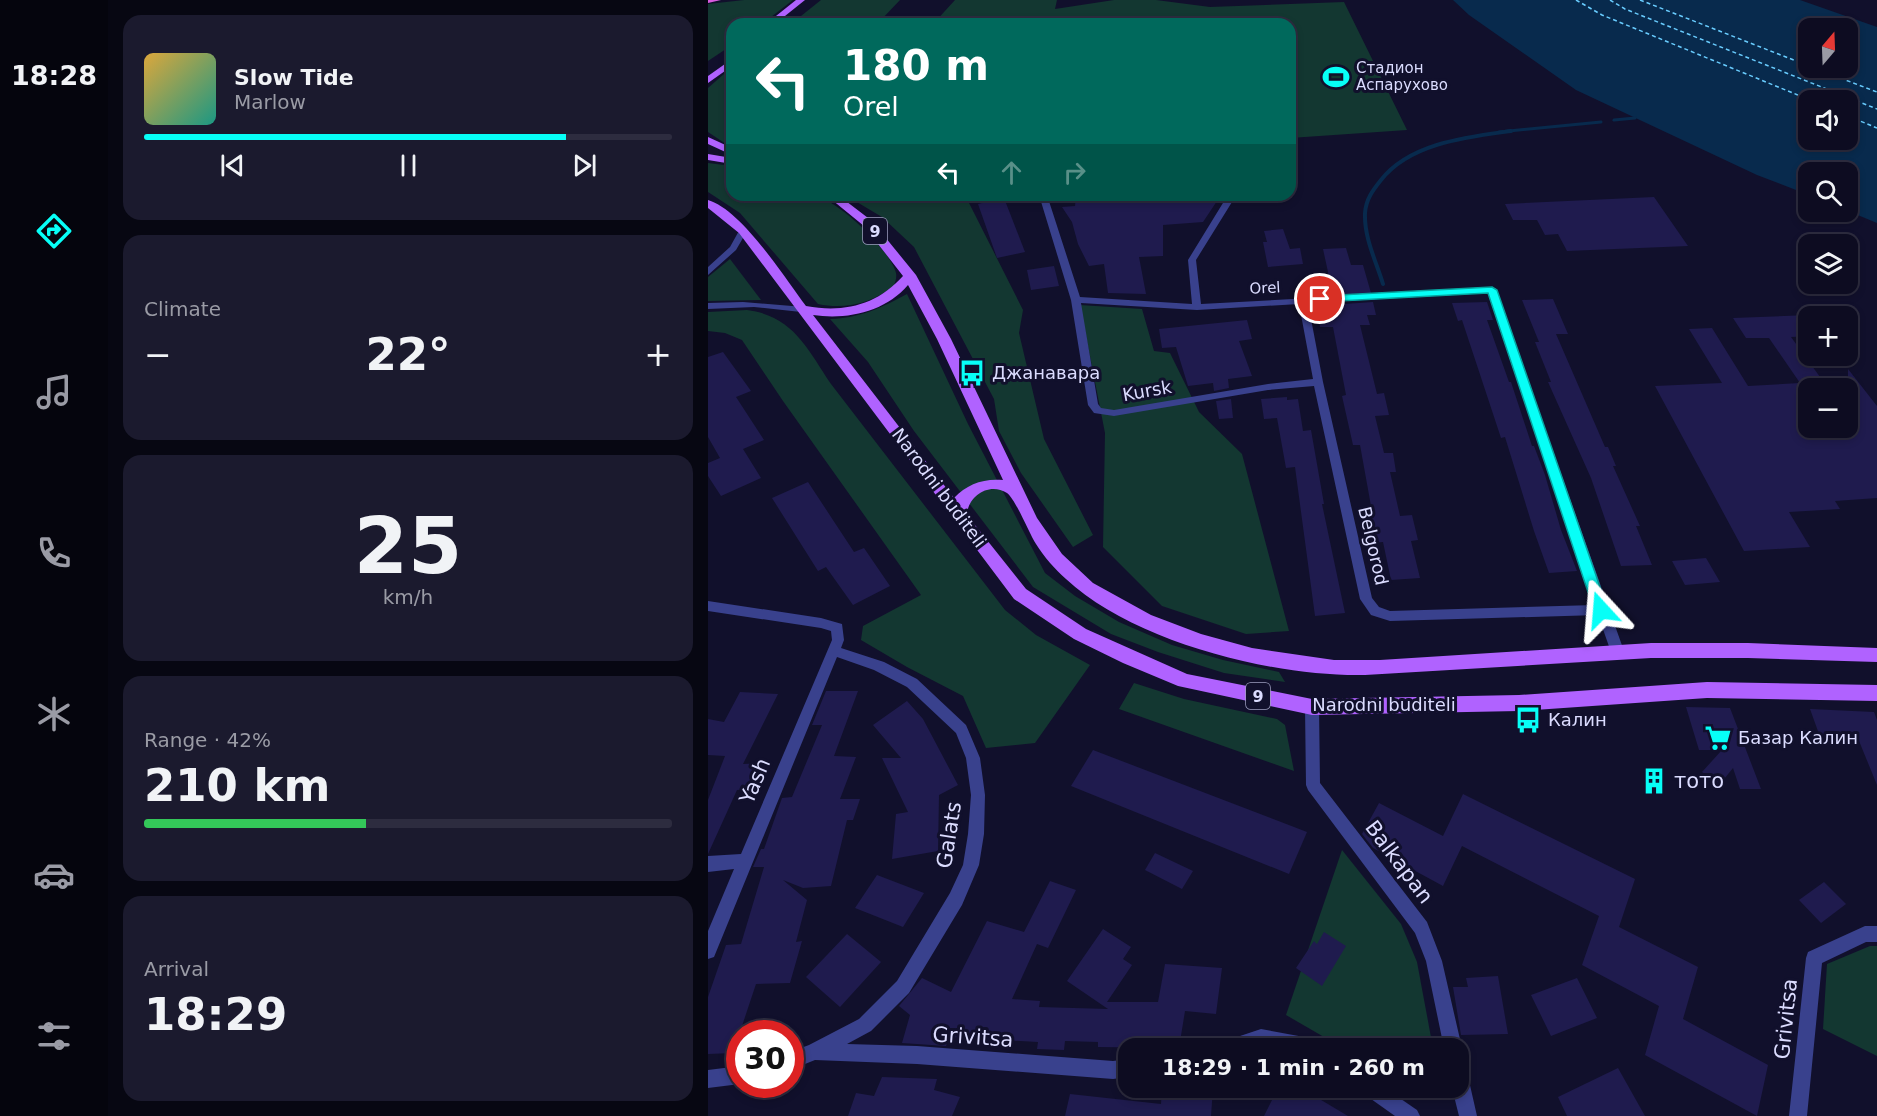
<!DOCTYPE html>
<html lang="en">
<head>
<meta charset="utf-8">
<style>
	:root { --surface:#0d0c21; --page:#1b1a2e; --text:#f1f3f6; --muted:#9a9ba5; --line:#2d2c3f; --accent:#07fff7 }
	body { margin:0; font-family:"DejaVu Sans",sans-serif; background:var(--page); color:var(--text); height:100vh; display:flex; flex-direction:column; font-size:22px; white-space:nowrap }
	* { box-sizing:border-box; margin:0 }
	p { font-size:20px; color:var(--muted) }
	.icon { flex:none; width:33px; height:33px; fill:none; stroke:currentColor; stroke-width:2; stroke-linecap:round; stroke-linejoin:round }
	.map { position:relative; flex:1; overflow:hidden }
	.drawer { display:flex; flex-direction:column; gap:15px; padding:15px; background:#070712; width:600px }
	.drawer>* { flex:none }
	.hud { position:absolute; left:18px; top:18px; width:570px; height:183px; border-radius:18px; box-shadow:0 3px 9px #0003,0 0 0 2px var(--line); background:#00695c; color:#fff; overflow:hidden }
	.needle { width:39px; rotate:19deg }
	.buttons { position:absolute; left:1090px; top:18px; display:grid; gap:12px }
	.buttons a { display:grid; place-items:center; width:60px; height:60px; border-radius:12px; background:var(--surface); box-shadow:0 3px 9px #0003,0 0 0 2px var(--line); font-size:30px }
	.speed { position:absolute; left:18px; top:1020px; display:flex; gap:12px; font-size:30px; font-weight:700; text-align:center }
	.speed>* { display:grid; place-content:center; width:78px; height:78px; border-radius:50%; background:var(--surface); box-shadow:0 3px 9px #0003,0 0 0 2px var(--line); line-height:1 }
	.speed .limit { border:9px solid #d22; background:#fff; color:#111 }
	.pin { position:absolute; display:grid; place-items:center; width:51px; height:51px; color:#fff; margin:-26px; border:3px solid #fff; border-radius:50%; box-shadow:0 2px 6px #0007 }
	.me { position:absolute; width:66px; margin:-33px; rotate:341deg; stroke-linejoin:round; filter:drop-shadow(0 0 4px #0008) }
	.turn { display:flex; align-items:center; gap:21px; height:126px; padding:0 18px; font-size:27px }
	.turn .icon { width:78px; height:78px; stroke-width:2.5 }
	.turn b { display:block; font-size:42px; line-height:51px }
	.lanes { display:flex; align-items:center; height:57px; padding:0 18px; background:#0003; justify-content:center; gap:30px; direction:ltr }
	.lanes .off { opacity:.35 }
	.big { font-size:45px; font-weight:700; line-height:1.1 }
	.drawer .tile { flex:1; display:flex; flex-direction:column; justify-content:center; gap:9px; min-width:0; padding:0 21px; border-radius:18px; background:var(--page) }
	.drawer .dial { align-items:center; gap:0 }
	.dial b { font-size:78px; line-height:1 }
	.song { display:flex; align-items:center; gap:18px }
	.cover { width:72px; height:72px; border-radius:9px; background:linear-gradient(135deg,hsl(40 70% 55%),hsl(170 70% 35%)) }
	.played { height:6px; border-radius:3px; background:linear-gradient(90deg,var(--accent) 80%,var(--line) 80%) }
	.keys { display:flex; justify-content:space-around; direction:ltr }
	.heat { display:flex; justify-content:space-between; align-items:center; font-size:33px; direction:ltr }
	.charge { height:9px; border-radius:4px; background:linear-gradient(90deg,#34c759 42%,var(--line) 0) }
	.trip { position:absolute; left:410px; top:1038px; width:351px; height:60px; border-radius:18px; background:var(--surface); box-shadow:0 3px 9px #0003,0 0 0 2px var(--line); font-weight:700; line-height:60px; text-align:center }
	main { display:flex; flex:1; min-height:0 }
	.menu { display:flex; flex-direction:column; width:108px; justify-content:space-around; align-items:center; background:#05050d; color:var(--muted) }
	.menu .icon { width:42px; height:42px }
	.menu .active { color:var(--accent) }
	.menu b { font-size:27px; color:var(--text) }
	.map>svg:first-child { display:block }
	.green { fill:#133731 }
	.water { fill:#082a4d; fill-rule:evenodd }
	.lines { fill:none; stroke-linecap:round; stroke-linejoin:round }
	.stream-far1 { stroke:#082a4d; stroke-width:3 }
	.stream { stroke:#082a4d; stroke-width:4 }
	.ferry { stroke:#69cdff; stroke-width:1.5; stroke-dasharray:4 3; stroke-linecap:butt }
	.building { fill:#1f1b4e }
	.minor { fill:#39418d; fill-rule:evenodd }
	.primary { fill:#b062ff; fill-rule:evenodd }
	.trunk { fill:#d85cde; fill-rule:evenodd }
	.route { fill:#07fff7; stroke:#05a6a1; stroke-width:1.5 }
	.labels { text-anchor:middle; stroke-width:6; stroke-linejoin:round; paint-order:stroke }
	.far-poi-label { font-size:15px; fill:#dbdcff; stroke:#11102c; text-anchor:start }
	.far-street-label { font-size:15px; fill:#dbdcff; stroke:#11102c }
	.shield { fill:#11102c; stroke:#9e9fc0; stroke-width:1.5 }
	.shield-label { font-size:16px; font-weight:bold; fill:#dbdcff }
	.poi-label { font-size:18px; fill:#dbdcff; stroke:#11102c; text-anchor:start }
	.street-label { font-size:18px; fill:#dbdcff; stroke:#11102c }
	.near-street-label { font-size:21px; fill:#dbdcff; stroke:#11102c }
	.near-poi-label { font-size:21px; fill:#dbdcff; stroke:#11102c; text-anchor:start }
</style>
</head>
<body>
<main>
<nav class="menu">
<b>18:28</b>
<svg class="icon active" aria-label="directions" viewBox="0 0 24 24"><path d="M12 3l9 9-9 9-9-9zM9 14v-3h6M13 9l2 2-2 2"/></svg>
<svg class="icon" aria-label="music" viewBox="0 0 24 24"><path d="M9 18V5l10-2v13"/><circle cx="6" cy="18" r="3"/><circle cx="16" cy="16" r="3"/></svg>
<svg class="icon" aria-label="phone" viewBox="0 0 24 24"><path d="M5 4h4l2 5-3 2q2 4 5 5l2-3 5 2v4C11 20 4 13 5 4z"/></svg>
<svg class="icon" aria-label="climate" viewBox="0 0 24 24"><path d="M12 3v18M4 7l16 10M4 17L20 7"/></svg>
<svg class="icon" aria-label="car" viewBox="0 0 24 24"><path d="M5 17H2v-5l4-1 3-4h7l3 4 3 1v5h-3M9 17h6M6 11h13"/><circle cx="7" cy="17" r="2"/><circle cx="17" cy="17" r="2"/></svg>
<svg class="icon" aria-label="filters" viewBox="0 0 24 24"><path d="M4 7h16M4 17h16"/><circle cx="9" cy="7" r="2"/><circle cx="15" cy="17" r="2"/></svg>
</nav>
<section class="drawer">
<div class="tile">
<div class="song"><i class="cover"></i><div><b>Slow Tide</b><p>Marlow</p></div></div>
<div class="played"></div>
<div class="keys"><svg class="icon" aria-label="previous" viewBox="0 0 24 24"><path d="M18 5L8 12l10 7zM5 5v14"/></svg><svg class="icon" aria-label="pause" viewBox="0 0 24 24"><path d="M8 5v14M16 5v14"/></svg><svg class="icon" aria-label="next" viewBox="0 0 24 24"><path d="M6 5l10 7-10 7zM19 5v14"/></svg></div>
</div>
<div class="tile"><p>Climate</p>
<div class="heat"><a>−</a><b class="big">22°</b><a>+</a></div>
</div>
<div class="tile dial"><b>25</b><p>km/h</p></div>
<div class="tile"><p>Range · 42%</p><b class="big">210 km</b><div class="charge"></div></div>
<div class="tile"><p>Arrival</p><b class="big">18:29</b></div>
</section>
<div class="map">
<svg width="1169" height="1116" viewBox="0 0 1169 1116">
	<rect width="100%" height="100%" fill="#11102c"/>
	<!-- green -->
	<g class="green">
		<path d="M36,0H85L54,24H24V45L0,61V4Z"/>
		<path d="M113,0H192L172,21L226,23L247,0H349L347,9L406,0H448L502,7L636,2L699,130L582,138V24H83Z"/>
		<path d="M24,67V148L0,132V88Z"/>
		<path d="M0,163L24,166V195C50,195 78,192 104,195C128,198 182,249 188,273C189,278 187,282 186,286C164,303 137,310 110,304L32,213L0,192Z"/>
		<path d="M137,195H266L260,201L315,310L311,333L336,439L385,535L365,547L313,473L291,431L286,399L206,247L174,217Z"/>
		<path d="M22,259L53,300L0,301V277Z"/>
		<path d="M199,294L260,424L337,573L367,596L411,622L464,645L515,660L571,672L577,682L516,673L450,652L403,634L325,587L206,431L160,362L122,319C152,318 173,308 199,294Z"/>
		<path d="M372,305L434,309L446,351L462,353L491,412L534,454L581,631L538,634L454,606L395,547L397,433Z"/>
		<path d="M39,310C85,316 99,348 123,384L297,610L328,635L382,665L327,743L278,748L255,696L199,667L153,640L155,626L213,595L75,401L34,340L17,333L0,331V312Z"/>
		<path d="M426,683L476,699L569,719L577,725L586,771L411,709Z"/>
		<path d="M634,850L693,924L709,962L725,1048H635L578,1015Z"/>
		<path d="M1162,946H1169V1056L1115,1029L1119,964Z"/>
	</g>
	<!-- water -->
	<path class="water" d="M745,0H1092L1169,27V223L1140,211V172H1101V195L1049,175L868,90L761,15ZM1101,28H1140V68H1101ZM1140,100V140H1101V100Z"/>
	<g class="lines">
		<!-- stream-far1 -->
		<g class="stream-far1">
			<path d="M906,120L927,118"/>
			<path d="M791,132L893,122"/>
		</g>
		<!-- stream -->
		<path class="stream" d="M675,284C668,261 656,238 657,213C658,199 665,190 673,180C702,143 759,137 803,131"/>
		<!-- ferry -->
		<g class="ferry">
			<path d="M868,0L894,15L1102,100"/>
			<path d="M902,0L917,9L1169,109"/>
			<path d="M932,0L1101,66"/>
			<path d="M1106,68L1169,92"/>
			<path d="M1140,116L1169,128"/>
		</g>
	</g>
	<!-- building -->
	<g class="building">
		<path d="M368,195H513L495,222L455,225V256L431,257L438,294L400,293L396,264L381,266L370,244L364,222L354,207L367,206Z"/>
		<path d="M946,197L980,246L859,251L850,234L837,235L829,220H805L797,204Z"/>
		<path d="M296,198L317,252L289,258L270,204Z"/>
		<path d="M575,229L582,249L592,248L595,264L560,267L555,242H559L556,231Z"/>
		<path d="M638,248L643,265H655L663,293L625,295L615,249Z"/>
		<path d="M346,266L351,286L323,290L319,270Z"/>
		<path d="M845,299L860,334H848L897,447H900L908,466H905L932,526H928L944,565L913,566L883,478L840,382H843L827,342H831L814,300Z"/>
		<path d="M665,302L668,315H659L662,325H652L669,394L676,393L681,415L667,416L676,453H685L688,472H682L692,516L704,515L710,540L703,541L712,578L683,580L675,542L664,543L659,517H665L652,445H645L634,396L638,395L625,327H612L608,306Z"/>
		<path d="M779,302L785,320H779L801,382H803L824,446H826L837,475L853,530L869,571L841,573L826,531L797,437L793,438L754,320L750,321L744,303Z"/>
		<path d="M1101,315V336L1083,337L1120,388H1101V428H1140V369L1169,406V498L1127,501L1132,509L1081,512L1102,547L1036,551L947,386L1014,383L981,329L1004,328L1040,386L1092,383L1061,338H1038L1025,318Z"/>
		<path d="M539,320L544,339L531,341L544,376L520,379L521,388L506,391L505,383L480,386L468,347L454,348L451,329Z"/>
		<path d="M15,352L43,391L28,397L56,440L35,449L53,478L13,496L0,476V463L12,458L0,437V357Z"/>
		<path d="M579,397V400L590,399L595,431L603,430L616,504H614L637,613L607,616L587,467L578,468L569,418L556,419L553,399Z"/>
		<path d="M523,399L525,418L511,419L508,401Z"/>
		<path d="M100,482L146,552L156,548L182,586L145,605L118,567L110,571L64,498Z"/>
		<path d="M998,558L1012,582L977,585L964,561Z"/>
		<path d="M118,691H150L126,756L148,757L132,799H152L145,820H139L123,886L95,888L75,880L99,900L88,942L94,941L82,983L48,984L25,1053L0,1054V997L18,945L33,944L56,867H45L53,849H56L74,798L84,797L114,725H104Z"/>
		<path d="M32,692L70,694L35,764L56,763L47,789L29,790L0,854V800L17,756L0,755V719L16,722Z"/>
		<path d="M199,701L215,719L250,785L231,795L230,851L184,859L188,814L200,812L174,758H193L165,725Z"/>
		<path d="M978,707L1022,708L1053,789H1032L1025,768L1012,784L994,772L1014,750H991Z"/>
		<path d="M1102,709L1166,712L1169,720V785L1149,736L1111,734Z"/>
		<path d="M385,750L599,832L581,874L363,786Z"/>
		<path d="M755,794L927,879L911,927L990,967L975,1019L1060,1065L1049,1116L937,1055L951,1006L874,965L891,916L754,846L735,886L665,848L654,834L671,803L735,836Z"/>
		<path d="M447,853L485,871L474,889L437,870Z"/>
		<path d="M169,875L216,893L195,927L147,908Z"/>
		<path d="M342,881L368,890L340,948L329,944L304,999L332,1001L331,1007L400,1009L359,981L395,929L423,947L415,959L424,965L399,1002H450L457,964L514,968L508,1014L477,1011L471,1048L390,1047V1042L357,1041L356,1050L329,1049L330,1042L241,1037L238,1046L194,1043L202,1015L191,1006L214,978L243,992L279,921L316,932Z"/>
		<path d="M1116,882L1138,904L1113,923L1091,900Z"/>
		<path d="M616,932L638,946L614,986L588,968L606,941L609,944Z"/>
		<path d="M139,934L173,962L132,1007L98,977Z"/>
		<path d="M790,976L800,1034L753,1035L745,987H760L758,978Z"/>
		<path d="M869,978L889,1018L843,1036L823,995Z"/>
		<path d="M910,1068L937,1116H859L850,1097Z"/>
		<path d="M174,1077L229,1079L226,1090L252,1097L244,1116H140L148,1093L166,1096Z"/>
		<path d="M454,1088H505L503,1116H357L362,1094L453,1104Z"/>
		<path d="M570,1088H593L640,1116H556Z"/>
	</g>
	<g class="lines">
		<!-- minor -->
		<g class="minor">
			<path d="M331,195H339L372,297L484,304L480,260L518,198L567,195L577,197L573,199L524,202L488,260L493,304L787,288L916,651L914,655L909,656L904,655L890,615L682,621L663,615L652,599L606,386L560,390L406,416L386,413L380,405L363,300ZM781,293L887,605L682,611L671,607L664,598L615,382L600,303ZM373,303L489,310L591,304L605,379L560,384L406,410L393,408L390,404Z"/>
			<path d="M32,229L39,231L28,250L0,275V267L22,247Z"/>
			<path d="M35,302L96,307L98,309L93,312L46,307L0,309V303Z"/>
			<path d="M0,601L113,618L134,624L136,640L133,648L176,662L209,679L258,725L272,758L277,795L276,834L271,865L254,905L201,993L163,1031L139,1044L209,1046L405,1061L420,1059V1077L405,1079L209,1064L107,1060L82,1070V1052L101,1045L151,1019L189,981L242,893L255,865L260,834L263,795L258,758L248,733L199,687L166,670L129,657L6,957L0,959V931L26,869L0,872V856L33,854L124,640L123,631L113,628L0,611Z"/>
			<path d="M604,701L609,703L611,707L612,783L719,922L734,961L754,1048L751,1054L750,1048H736L718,961L707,933L600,790L598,785L597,707L599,703Z"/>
			<path d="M1157,926H1169V942H1158L1114,963L1099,1116H1081L1098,958L1100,952Z"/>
			<path d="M553,1029L607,1039L613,1042L616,1048C596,1050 574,1047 554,1047C540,1047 526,1048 511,1048L514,1042Z"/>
			<path d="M750,1063L756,1066L759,1072L769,1116H751L744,1088H750Z"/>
			<path d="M32,1066V1084L0,1088V1070Z"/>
			<path d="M653,1088H677L709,1110L712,1116H687L656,1094Z"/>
		</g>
		<!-- primary -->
		<g class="primary">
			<path d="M88,0H97L67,24H58Z"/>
			<path d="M24,59V66L0,83V76Z"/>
			<path d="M0,137L24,148V155L0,144Z"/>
			<path d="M0,154L24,158V164L0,160Z"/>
			<path d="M118,195H130L164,221L208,275L243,339L329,518L354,554L385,583L443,615L493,634L544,648L626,660H672L943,643H1040L1169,648V662L1040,658H943L657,675C566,677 425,642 358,579C347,569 336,557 328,544C321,533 308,500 299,493C281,482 260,496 259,515L318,589L378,629L479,674L604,699L811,695L999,682L1169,685V701L999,698L811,711L604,715L470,686L415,663L366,639L306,599L31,233L0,208V200C34,210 76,277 98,306C136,313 169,305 195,276L156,226ZM200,285L229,339L295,480C276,478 259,484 246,498L105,315C139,320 177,312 200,285Z"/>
		</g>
		<!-- trunk -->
		<path class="trunk" d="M0,0H13L0,3Z"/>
	</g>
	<!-- route -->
	<path class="route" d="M784,287L789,290L900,610L898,614H888L886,610L780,293L612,302L607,299L612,296Z"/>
	<!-- icons -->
	<defs>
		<g id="stadium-bare" transform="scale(2.07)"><path d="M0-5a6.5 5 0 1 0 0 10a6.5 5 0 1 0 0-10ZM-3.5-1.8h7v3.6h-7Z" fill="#07fff7" stroke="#11102c" stroke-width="2.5" paint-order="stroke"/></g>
		<g id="bus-bare" transform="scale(2.07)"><path d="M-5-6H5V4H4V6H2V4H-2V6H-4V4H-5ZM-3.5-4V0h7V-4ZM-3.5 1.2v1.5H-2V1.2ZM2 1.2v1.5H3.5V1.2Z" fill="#07fff7" stroke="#11102c" stroke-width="2.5" paint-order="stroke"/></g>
		<g id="supermarket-bare" transform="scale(2.07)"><path d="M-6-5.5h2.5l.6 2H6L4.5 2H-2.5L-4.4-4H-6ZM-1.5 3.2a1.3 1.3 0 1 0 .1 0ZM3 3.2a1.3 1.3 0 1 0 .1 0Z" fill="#07fff7" stroke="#11102c" stroke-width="2.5" paint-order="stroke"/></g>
		<g id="building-bare" transform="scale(2.07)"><path d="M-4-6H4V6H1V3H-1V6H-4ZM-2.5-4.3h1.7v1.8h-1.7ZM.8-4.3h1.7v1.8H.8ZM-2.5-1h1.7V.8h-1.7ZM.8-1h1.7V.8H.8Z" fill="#07fff7" stroke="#11102c" stroke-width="2.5" paint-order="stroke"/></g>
	</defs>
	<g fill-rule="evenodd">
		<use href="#stadium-bare" x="628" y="77"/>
		<use href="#bus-bare" x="264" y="373"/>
		<use href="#bus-bare" x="820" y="720"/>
		<use href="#supermarket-bare" x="1010" y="738"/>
		<use href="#building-bare" x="946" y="781"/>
	</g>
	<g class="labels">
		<!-- far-poi labels -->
		<g class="far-poi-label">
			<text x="648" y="73">Стадион<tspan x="648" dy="17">Аспарухово</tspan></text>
		</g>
		<!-- far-street labels -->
		<g class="far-street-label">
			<text transform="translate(557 288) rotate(-3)" y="5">Orel</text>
		</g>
		<!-- shield labels -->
		<g class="shield">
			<rect x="155" y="218" width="24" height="26" rx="4.5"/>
			<rect x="538" y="683" width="24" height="26" rx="4.5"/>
		</g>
		<g class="shield-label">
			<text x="167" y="237">9</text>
			<text x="550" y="702">9</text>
		</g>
		<!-- poi labels -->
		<g class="poi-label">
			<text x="284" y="379">Джанавара</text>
			<text x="840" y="726">Калин</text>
			<text x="1030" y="744">Базар Калин</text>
		</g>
		<!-- street labels -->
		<g class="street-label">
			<text transform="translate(439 391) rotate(-10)" y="6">Kursk</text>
			<text transform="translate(231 488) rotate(53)" y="6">Narodni buditeli</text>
			<text transform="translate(665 546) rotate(77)" y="6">Belgorod</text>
			<text x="676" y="711">Narodni buditeli</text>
		</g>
		<!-- near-street labels -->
		<g class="near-street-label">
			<text transform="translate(47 781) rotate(-67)" y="7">Yash</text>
			<text transform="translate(241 835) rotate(-81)" y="7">Galats</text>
			<text transform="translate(691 862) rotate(53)" y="7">Balkapan</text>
			<text transform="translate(1078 1019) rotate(-84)" y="7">Grivitsa</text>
			<text transform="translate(265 1037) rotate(4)" y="7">Grivitsa</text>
		</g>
		<!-- near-poi labels -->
		<g class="near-poi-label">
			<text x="966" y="788">тото</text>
		</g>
	</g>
</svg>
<div class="buttons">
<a><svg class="needle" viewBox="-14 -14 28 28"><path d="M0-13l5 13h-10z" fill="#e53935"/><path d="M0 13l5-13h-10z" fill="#9a9ba5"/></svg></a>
<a><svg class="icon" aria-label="sound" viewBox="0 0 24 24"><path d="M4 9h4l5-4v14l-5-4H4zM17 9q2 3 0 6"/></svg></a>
<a><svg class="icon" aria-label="search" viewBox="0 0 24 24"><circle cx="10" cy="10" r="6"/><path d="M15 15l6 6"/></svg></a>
<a><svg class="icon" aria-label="layers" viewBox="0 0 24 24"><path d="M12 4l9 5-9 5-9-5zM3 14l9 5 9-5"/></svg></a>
<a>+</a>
<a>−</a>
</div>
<div class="speed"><div class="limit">30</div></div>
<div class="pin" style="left:612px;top:299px;background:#d93025"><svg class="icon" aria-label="arrive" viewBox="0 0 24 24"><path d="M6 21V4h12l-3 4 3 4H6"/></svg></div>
<svg class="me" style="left:893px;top:610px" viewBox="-20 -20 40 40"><path d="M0-17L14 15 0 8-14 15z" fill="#07fff7" stroke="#fff" stroke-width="4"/></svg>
<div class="trip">18:29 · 1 min · 260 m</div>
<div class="hud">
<div class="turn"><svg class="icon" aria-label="left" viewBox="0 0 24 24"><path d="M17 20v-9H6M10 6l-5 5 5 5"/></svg><div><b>180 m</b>Orel</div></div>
<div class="lanes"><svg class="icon" aria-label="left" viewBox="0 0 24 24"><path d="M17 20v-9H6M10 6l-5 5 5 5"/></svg><svg class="icon off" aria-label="ahead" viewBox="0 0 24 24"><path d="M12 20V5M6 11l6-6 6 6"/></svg><svg class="icon off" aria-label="right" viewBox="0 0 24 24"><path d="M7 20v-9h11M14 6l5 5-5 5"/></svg></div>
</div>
</div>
</main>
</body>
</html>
